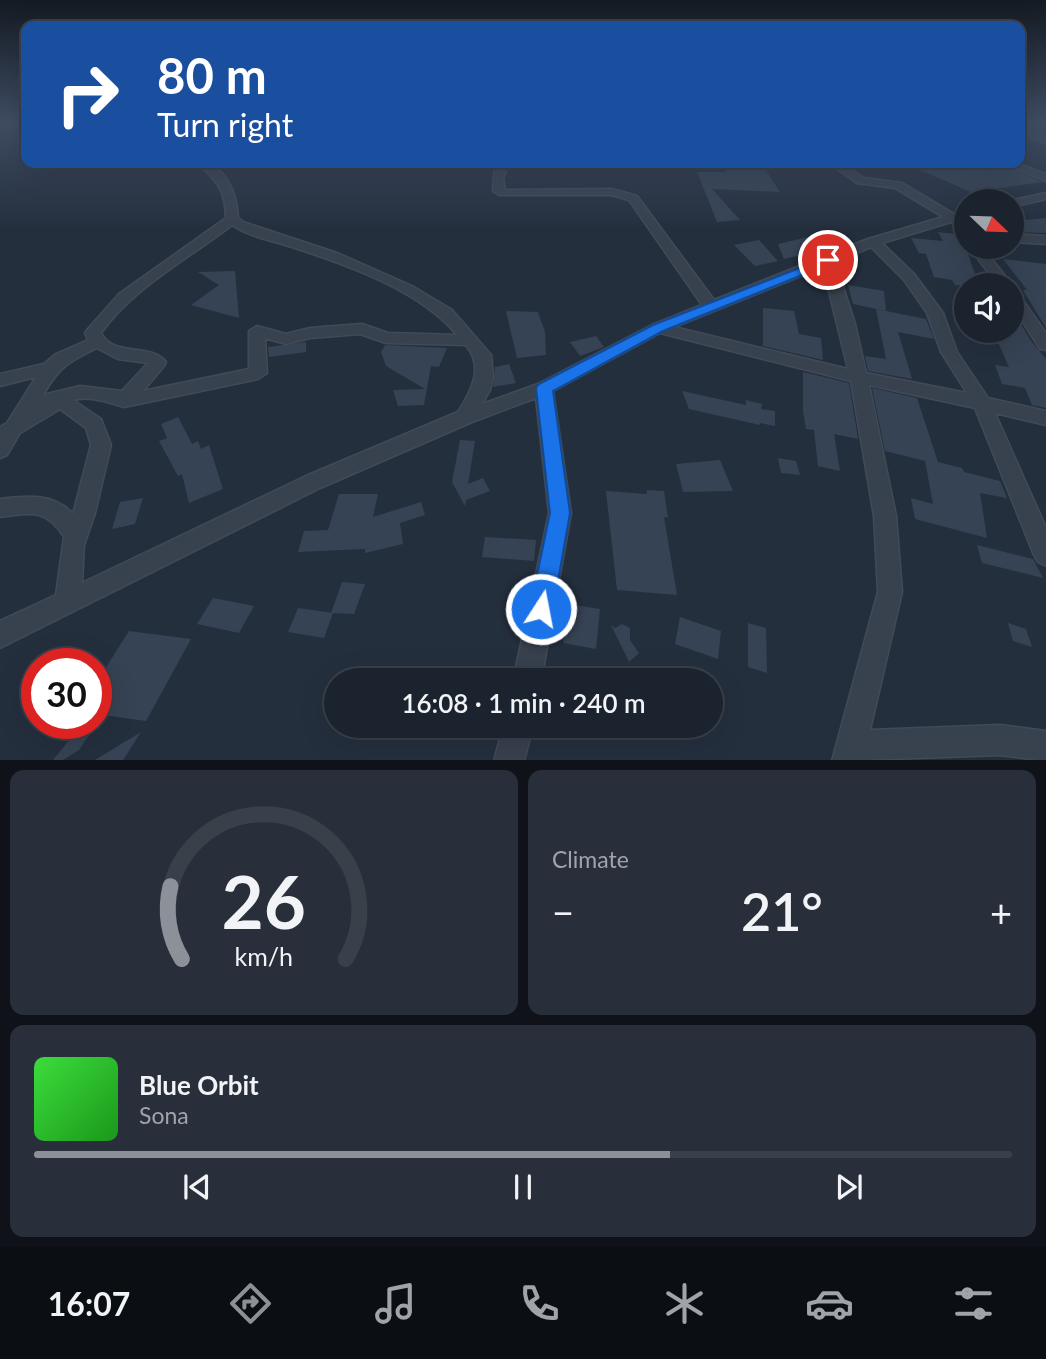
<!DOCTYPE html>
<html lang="en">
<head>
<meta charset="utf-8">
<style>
	:root { --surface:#1b232e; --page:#282f3a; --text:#f1f3f6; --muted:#a0a4aa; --line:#39404a; --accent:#8c9099 }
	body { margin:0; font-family:Lato,sans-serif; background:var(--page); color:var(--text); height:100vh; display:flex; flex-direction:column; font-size:26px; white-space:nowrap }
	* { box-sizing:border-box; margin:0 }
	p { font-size:23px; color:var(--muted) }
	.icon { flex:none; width:38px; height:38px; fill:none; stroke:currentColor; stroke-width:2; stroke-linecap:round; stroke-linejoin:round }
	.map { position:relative; height:760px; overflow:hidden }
	.panel { display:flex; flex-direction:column; gap:10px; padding:10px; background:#0f1319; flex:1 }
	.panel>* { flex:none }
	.top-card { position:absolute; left:21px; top:21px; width:1004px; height:147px; border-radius:14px; box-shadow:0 7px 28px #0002,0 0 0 2px var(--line); background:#1a4fa0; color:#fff; overflow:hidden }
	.needle { width:46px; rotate:113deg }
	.fabs { position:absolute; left:954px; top:189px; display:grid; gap:14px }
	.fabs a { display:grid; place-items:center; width:70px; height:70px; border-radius:50%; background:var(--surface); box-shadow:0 7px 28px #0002,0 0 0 2px var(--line); font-size:35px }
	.speed { position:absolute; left:21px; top:648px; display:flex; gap:14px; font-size:35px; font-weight:700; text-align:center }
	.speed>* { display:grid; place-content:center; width:91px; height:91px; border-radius:50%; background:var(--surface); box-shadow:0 7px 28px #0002,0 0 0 2px var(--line); line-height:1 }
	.speed .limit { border:10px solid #d22; background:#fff; color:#111 }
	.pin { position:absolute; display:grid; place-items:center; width:60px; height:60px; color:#fff; margin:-30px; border:4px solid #fff; border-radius:50%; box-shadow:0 2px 7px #0007 }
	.me { position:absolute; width:77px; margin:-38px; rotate:11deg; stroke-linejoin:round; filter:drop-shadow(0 0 5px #0008) }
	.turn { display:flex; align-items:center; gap:24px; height:147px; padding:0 21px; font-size:32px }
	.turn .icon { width:91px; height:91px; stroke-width:2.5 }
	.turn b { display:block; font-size:49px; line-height:60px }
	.big { font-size:52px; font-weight:600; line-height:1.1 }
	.panel .tile { flex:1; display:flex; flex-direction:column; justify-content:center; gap:10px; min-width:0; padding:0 24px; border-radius:14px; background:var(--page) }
	.panel .dial { align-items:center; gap:0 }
	.dial svg { height:182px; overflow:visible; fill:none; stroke:var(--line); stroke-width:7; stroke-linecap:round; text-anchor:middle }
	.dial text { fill:var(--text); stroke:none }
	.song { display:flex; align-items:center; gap:21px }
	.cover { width:84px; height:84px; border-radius:10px; background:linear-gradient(135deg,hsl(120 70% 55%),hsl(120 70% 35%)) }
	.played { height:7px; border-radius:4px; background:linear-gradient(90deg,var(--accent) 65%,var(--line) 65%) }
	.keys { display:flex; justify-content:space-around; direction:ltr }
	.heat { display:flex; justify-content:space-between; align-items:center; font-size:38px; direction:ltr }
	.panel .tiles { flex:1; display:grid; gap:10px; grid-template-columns:1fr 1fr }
	.tile:last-child { grid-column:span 2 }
	.trip { position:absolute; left:324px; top:668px; width:399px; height:70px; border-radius:35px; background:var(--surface); box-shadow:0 7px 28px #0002,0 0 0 2px var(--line); font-weight:600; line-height:70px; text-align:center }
	.tab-bar { display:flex; height:112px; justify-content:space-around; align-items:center; background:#0b0e12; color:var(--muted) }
	.tab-bar .icon { width:49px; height:49px }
	.tab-bar .active { color:var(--accent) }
	.tab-bar b { font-size:32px; color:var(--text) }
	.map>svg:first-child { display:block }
	.building { fill:#364354 }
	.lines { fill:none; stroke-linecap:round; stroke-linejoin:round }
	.minor-casing { stroke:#414a57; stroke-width:3 }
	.minor { fill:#38414e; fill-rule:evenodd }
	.route { fill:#1a73e8; stroke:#114b97; stroke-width:2 }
</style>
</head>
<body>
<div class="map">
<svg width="1046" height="761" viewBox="0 0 1046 761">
	<rect width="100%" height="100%" fill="#242f3e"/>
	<!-- building -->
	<g class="building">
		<path d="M904,163H1001L1042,182L971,192Z"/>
		<path d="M725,168L766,170L780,192L712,189L740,220L717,222L697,172H726Z"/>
		<path d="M1046,218V233L1012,232V221Z"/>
		<path d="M938,232L956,234L963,240L979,285H955L952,280L934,277L926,254L919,253L911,238L943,241Z"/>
		<path d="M817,235L837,247L784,259L778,244Z"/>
		<path d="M759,240L778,261L755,266L734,245Z"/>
		<path d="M1003,259L1046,264V328L1023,290H1027Z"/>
		<path d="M235,271L239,318L191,305L219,285L198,272Z"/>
		<path d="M848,285L884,291L886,311L853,304Z"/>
		<path d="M763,308L794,311L799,334L821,338L823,360L763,346Z"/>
		<path d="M876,309L926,319L934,339L898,332L912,379L868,371L865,356L886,359Z"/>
		<path d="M1012,309L1031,341L1046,359V408L1032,405L1025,388L1002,384L995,365L1009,367L993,331H1012Z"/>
		<path d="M506,311L538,312L545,332L546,355L517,358Z"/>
		<path d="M596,336L604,347L580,356L570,342Z"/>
		<path d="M306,342V352L269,357L268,347Z"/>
		<path d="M385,345L447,348L439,367L431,366L424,405L398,406L393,390L425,389L386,366L381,352Z"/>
		<path d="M509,364L516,383L493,387L495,367Z"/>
		<path d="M803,372L849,383L858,439L834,434L840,471L818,466L814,430L806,429L803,411Z"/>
		<path d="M872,388L917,398L938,462L962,468L964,472L1000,481L1007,498L980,493L987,538L915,519L911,498L933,504L925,461L885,451Z"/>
		<path d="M682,391L746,405V400L762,404L761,409L775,411V426L760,423V425L689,409Z"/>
		<path d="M178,417L192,444L198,441L201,449L209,445L223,489L189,503L182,474L178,476L159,441L167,438L161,424Z"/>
		<path d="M460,440L475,441L468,484L483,478L490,491L466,500L465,506L452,482Z"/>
		<path d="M778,458L796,461L800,475L781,473Z"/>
		<path d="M720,460L733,491L683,492L676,464Z"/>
		<path d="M647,490L664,491L668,518L664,517L677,595L617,590L606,491L647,494Z"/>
		<path d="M339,494H378L373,517L421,502L425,515L400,523L403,544L365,553V549L298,552L304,531L328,530Z"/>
		<path d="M143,498L135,524L112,529L120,502Z"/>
		<path d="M485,537L536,540L534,561L482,557Z"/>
		<path d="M977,545L1033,559L1043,578L982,563Z"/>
		<path d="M342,582L365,584L354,614L331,613Z"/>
		<path d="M213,598L254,606L239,633L197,624Z"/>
		<path d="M568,604L600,609L596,649L563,643Z"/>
		<path d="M298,608L333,613L324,638L288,632Z"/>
		<path d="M680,617L721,631L718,659L675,644Z"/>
		<path d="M748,623L766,628L767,673L748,667Z"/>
		<path d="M1008,623L1026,629L1032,647L1013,641Z"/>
		<path d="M622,624L630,628V640L639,653L629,662L611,625L615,628Z"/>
		<path d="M129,631L191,639L146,721L96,714V683Z"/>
		<path d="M96,718L99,720L79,750L63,760H53L83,723H96Z"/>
		<path d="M141,732L123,760H95Z"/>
	</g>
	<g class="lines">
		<!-- minor casing -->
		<g class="minor-casing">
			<g id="minor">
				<path d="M1020,128L1046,137V143L1020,134Z"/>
				<path d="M53,163H68L63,166Z"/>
				<path d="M198,163C226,162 237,195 238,218L243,222L337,253L412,286L452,310L491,355L493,377L490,390L482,404L538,384L652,325L702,305L629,200L611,195H499L493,191L495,163H505L507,169L503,178L505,190L612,189L637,196L714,300L868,239L943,217L895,188L857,183L829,163H840L864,178L902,183L954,214L966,210V218L963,219L966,221V240L956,231L957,225L951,222L882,243L914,274L943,313L957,352L988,398L1046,411V425L995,413L1046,528V566L1038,562L1034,555L975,408L869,385L896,516L902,592L870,730L1000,725L1046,731V761L1000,755L832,761L878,592L874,516L851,381L660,333L553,391L571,513L541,681H513L549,513L536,398L472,422L320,488L0,648V621L56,595L64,537C46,508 30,513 0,517V499C26,496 53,492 73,514L91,445L86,428L60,409L20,433L7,455L0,458V427L7,423L36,377L0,386V374L44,364L56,354L88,340L85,333L87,330L119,294L226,218C225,188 218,183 198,163ZM232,225C248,236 273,241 292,247C347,265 420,290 457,335L388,333L362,324L310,328L286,334L257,326L249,331V369L143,391L164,366L166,362C151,342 113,358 101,333C134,287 188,259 232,225ZM871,247L904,280L927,313L941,352L967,393L866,373L855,324L835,262ZM823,267L848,369L674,327ZM360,334L386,343L466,345C484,367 472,390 458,412L306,476L82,583L84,545L95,513L111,445L101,419L73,400C91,395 109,403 124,407L258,379L267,373L265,338L286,344L310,338ZM97,348L118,359L148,363L122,391L80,386L43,395C59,367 68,362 97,348Z"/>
				<path d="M1003,163H1016L1046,174V181Z"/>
				<path d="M1046,193V199L1012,207L1009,201Z"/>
				<path d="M1012,234L1046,236V244L1012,242Z"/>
				<path d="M969,247H982L1010,282L1012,285V286L998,285Z"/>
				<path d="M1012,291L1017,292L1046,333V350L1040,349L1012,305Z"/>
				<path d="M503,726H533L524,761H494Z"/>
			</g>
		</g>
		<!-- minor -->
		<use href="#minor" class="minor"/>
	</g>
	<!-- sky -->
	<linearGradient id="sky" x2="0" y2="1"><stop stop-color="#141a22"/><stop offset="0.54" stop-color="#3f4d63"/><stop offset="1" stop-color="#3f4d63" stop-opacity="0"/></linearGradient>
	<rect width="1046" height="228" fill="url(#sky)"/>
	<!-- route -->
	<path class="route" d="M828,257L834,260L832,263L663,331L553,391L570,513L553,609L550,617L541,620L533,617L530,609L550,513L536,388L539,384L653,325Z"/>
</svg>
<div class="fabs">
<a><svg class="needle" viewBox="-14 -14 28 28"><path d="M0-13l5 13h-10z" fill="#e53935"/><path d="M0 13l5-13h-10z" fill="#a0a4aa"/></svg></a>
<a><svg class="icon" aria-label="sound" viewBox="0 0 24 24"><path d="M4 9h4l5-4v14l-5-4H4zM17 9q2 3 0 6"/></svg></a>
</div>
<div class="speed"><div class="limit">30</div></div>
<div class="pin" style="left:828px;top:260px;background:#d93025"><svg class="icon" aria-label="arrive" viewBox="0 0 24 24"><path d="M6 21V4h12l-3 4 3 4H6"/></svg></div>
<svg class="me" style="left:541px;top:609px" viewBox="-20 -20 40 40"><circle r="17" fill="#1a73e8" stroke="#fff" stroke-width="3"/><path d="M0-11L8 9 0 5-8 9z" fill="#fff"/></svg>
<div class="trip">16:08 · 1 min · 240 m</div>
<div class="top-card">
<div class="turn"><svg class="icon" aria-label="right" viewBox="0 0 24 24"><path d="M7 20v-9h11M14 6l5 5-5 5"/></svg><div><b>80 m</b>Turn right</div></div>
</div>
</div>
<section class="panel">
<div class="tiles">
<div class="tile dial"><svg viewBox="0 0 100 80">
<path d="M14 69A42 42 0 1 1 86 69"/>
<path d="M14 69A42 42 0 0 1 9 37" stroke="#8c9099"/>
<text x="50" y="56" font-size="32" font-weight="700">26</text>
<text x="50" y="72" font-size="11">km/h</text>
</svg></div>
<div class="tile"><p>Climate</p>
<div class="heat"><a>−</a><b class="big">21°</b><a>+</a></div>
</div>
<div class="tile">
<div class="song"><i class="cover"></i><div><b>Blue Orbit</b><p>Sona</p></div></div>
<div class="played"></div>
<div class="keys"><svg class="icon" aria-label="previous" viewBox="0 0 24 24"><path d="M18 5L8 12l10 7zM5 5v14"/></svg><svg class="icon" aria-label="pause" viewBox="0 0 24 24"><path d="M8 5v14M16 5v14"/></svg><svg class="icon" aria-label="next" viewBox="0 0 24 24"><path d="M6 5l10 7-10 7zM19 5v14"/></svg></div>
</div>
</div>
</section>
<nav class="tab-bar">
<b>16:07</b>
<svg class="icon active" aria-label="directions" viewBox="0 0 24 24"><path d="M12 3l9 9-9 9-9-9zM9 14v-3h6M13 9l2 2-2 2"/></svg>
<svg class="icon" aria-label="music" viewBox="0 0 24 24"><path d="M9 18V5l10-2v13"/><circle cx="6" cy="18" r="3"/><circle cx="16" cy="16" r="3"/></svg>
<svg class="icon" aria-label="phone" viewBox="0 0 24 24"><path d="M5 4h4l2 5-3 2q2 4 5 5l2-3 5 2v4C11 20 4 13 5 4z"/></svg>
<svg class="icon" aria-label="climate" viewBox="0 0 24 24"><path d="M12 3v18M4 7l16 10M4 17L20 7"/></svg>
<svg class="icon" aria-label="car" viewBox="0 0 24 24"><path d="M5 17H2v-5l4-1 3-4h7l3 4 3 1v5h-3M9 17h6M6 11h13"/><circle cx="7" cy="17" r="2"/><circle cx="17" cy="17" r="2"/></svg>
<svg class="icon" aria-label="filters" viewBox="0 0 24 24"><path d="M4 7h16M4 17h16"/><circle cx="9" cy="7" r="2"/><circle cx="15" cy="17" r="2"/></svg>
</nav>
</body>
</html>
